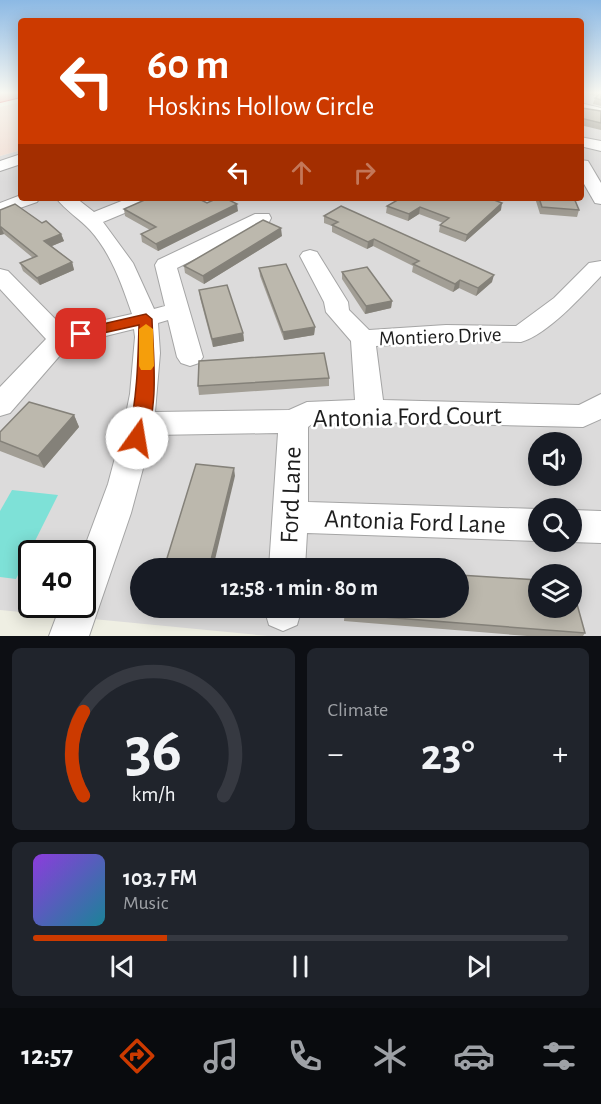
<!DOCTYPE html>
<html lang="en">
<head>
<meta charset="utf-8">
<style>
	:root { --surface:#171b24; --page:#20242c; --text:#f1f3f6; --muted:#9ea1a6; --line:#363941; --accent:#cc3a00 }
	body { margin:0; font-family:"Alegreya Sans",sans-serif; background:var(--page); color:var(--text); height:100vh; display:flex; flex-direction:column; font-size:22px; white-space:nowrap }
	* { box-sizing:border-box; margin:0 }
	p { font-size:20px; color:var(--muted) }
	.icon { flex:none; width:33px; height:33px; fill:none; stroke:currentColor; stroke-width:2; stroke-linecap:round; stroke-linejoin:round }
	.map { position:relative; height:636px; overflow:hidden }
	.panel { display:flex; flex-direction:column; gap:12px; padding:12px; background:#0d0f14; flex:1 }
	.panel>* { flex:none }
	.banner { position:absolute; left:18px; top:18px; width:566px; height:183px; border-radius:6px; box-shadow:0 3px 15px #0003; background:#cc3a00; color:#fff; overflow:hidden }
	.fabs { position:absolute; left:528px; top:432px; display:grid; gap:12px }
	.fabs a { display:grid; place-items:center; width:54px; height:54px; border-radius:50%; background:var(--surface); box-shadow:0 3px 15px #0003; font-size:30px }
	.speed { position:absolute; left:18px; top:540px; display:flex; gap:12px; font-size:30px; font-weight:700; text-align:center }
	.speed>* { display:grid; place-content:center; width:78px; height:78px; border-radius:50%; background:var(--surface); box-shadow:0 3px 15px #0003; line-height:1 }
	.speed .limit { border:3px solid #111; border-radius:9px; background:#fff; color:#111 }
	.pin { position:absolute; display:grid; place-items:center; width:51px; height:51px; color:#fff; margin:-26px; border-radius:12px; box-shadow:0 3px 9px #0006 }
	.me { position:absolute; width:66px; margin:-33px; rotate:13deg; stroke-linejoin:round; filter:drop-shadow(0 0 4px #0008) }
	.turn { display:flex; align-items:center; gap:21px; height:126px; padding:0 30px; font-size:27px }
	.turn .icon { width:78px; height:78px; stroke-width:2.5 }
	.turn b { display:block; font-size:42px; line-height:51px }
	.lanes { display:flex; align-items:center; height:57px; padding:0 30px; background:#0003; justify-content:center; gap:30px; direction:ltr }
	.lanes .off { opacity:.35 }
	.big { font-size:45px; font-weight:700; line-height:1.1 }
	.panel .card { flex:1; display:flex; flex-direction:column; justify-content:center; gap:9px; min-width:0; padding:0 21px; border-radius:9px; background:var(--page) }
	.panel .dial { align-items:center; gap:0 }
	.dial svg { height:156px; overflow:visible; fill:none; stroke:var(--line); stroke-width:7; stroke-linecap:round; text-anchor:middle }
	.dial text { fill:var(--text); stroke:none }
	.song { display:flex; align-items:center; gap:18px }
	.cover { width:72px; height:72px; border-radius:9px; background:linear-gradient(135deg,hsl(270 70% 55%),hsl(190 70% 35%)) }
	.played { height:6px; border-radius:3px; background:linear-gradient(90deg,var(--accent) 25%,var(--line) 25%) }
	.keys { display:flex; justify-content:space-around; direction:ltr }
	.heat { display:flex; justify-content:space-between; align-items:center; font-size:33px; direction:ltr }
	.panel .tiles { flex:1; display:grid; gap:12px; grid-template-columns:1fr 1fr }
	.card:last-child { grid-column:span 2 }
	.trip { position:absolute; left:130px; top:558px; width:339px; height:60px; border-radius:30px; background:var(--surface); box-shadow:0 3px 15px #0003; font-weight:700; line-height:60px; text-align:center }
	.menu { display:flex; height:96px; justify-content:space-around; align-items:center; background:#090b0e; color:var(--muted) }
	.menu .icon { width:42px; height:42px }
	.menu .active { color:var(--accent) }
	.menu b { font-size:27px; color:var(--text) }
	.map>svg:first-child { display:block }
	.residential { fill:#dcdbdb; fill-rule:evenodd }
	.commercial { fill:#f1dcd2 }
	.pitch { fill:#7ee1d7 }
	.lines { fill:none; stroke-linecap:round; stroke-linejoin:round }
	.minor-casing { stroke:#a5a5a5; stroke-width:2 }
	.highway-casing { stroke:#e01e29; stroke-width:2 }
	.minor { fill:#fff; fill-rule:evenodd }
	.highway { fill:#ea9288; fill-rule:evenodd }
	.wall { fill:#a29e95 }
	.shaded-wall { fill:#848179 }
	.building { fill:#bcb8ad; stroke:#848179; stroke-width:1.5 }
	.route { fill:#cc3a00; stroke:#852600; stroke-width:1.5 }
	.slow { fill:#f59e0b }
	.labels { text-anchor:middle; stroke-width:5; stroke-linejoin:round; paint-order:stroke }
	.street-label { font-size:21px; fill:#1e1e1e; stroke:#fff }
	.near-street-label { font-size:26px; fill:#1e1e1e; stroke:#fff }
</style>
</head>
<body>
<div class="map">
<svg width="601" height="636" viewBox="0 0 601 636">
	<rect width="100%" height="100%" fill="#efefe3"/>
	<!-- residential -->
	<path class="residential" d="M581,93H601V636H268L0,610V156L21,150V198H580ZM538,442H572V476H538ZM538,508H572V542H538ZM32,554H82V604H32ZM141,568H459V608H141ZM538,574H572V608H538Z"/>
	<!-- commercial -->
	<path class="commercial" d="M21,102V150L0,156V107Z"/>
	<!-- pitch -->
	<path class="pitch" d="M12,490L58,495L16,579L0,577V511Z"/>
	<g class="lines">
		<!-- minor casing -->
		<g class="minor-casing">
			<g id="minor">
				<path d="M580,103L601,108V116L580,111Z"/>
				<path d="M580,137L601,141V151L580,146Z"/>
				<path d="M21,154V164L0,171V161Z"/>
				<path d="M580,160L588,161L601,183V204L595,203L580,177Z"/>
				<path d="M21,195V198H40L37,202L0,215V203Z"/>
				<path d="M56,198H76L94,212L129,198H154L151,202L103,222L133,263L154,309L165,306L155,265L158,260L255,214H269L271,218L269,222L177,268L203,357L199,363L190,366L181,363L177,357L168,320L158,323L160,353L155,412L289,410L307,402L355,400L351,341L326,312L324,302L300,256L303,252L310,250L317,252L348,302L349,310L369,330L446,325L516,326L554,298L589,263L601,261V276C582,296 547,335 521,342L446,341L376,346L383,400L579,405L601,394V419L583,427L370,422L312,424L308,427V502L538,509V541L307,533L305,568H269L278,433L152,435L131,513L89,636H49L61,604H82V554L108,484L124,424L130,394L135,337L134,329L69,345L10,413L0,416V387L46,339L0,289V269L8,271L65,329L132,314C122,285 111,253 90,230C80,219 65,210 56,198Z"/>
				<path d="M572,510L601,511V543L570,542Z"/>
				<path d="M264,608H302L297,625L283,631L269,625Z"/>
			</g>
		</g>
		<!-- highway casing -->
		<g class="highway-casing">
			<path id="highway" d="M0,93H21V97L0,102Z"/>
		</g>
		<!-- minor -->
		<use href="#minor" class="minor"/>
		<!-- highway -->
		<use href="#highway" class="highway"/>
	</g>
	<!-- wall -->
	<g class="wall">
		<path d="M580,93H601V106L593,104L595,98L597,96Z"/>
		<path d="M580,109L601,111V130L580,125Z"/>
		<path d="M535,198H574L579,210L577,217L540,214Z"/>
		<path d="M207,203L238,211L158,251L142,242L141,234L150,230L125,216L124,209Z"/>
		<path d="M387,206L501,210L465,242L439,232L440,225L443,223L419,214L408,221L386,213Z"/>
		<path d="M0,210L42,223L61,234L64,241L52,246L72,262L74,270L40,285L23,271L20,263L33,258L4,234L0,235Z"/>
		<path d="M324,216L492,282L476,296L459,288L453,292L412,272L413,266L373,246L367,249L332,232V226L324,223Z"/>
		<path d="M282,236L204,284L185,273L184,266Z"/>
		<path d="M259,268L315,327L314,335L284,340L260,276Z"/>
		<path d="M342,272L392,301L391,308L365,314L342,279Z"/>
		<path d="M199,290L243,333L244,341L213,347L200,298Z"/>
		<path d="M329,378V386L199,395L198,386Z"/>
		<path d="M74,415L79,427L44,468L0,451V432Z"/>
		<path d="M345,608H459L585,633L583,636H527L344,621Z"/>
	</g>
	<!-- shaded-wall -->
	<g class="shaded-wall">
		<path d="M502,203L501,210L465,242L467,235Z"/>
		<path d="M237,204L238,211L158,251L156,244Z"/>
		<path d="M420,207L419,214L408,221L409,214Z"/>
		<path d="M0,227H1L4,234L0,235Z"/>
		<path d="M281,228L282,236L204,284L203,276Z"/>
		<path d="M61,234L64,241L47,248L44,241Z"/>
		<path d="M374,239L373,246L367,249L368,242Z"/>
		<path d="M72,262L74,270L40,285L37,278Z"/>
		<path d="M494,275L492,282L476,296L478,288Z"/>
		<path d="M460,280L459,288L453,292L455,284Z"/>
		<path d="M392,301L391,308L365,314L366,306Z"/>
		<path d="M315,327L314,335L284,340L283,332Z"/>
		<path d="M243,333L244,341L213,347L212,339Z"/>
		<path d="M74,415L79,427L44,468L38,456Z"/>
		<path d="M234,468L235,476L213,568H209Z"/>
	</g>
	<!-- building -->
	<g class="building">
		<path d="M601,93V100L595,98Z"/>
		<path d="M582,108L601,111V123L580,118V109Z"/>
		<path d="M149,198H197L207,203L218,198H225L237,204L156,244L141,234L156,227L124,209Z"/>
		<path d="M401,198H489L502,203L467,235L440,225L449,218L420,207L409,214L387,206Z"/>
		<path d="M539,198H574L579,210L542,207Z"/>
		<path d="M15,204L42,223L46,221L61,234L44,241L72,262L37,278L20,263L37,256L1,227H0V210Z"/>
		<path d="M341,206L494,275L478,288L460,280L455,284L413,264L419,261L374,239L368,242L332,225L338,222L324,216Z"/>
		<path d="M263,220L281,228L203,276L184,266Z"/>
		<path d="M286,264L315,327L283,332L259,268Z"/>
		<path d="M367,267L392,301L366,306L342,272Z"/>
		<path d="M227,285L243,333L212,339L199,290Z"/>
		<path d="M324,353L329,378L198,386L199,361Z"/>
		<path d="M29,402L74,415L38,456L0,441V432Z"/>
		<path d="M196,464L234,468L209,568H164Z"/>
		<path d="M346,566L378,568H346Z"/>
		<path d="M459,575L538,580V608H572V586L585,633L345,614V608H459Z"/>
	</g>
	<!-- sky -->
	<linearGradient id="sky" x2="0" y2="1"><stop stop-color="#8cb9e4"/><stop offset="0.51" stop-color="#f8f8f2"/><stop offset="1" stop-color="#f8f8f2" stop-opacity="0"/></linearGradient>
	<rect width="601" height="182" fill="url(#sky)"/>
	<!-- route -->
	<path class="route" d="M146,314L152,319C153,355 160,410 143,442L137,444L131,442L128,438C137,400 138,364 139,325L81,338L74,334L81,329Z"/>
	<!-- slow -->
	<path class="slow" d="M146,324L153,329L154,366L151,370H141L139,366V329Z"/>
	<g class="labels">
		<!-- street labels -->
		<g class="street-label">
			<text transform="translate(440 336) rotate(-2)" y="7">Montiero Drive</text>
		</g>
		<!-- near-street labels -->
		<g class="near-street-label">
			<text transform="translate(407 416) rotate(-1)" y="9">Antonia Ford Court</text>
			<text transform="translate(290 495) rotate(-88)" y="9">Ford Lane</text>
			<text transform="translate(415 521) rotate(2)" y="9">Antonia Ford Lane</text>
		</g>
	</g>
</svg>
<div class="fabs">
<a><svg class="icon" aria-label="sound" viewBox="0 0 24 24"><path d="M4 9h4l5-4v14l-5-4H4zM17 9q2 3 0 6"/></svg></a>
<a><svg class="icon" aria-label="search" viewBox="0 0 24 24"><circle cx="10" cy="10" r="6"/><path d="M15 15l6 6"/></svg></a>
<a><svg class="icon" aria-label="layers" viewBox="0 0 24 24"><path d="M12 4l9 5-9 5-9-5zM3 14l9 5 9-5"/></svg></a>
</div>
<div class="speed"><div class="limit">40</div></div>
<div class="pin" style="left:81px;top:334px;background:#d93025"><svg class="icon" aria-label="arrive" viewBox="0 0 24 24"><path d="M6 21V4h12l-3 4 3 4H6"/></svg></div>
<svg class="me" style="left:137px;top:438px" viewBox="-20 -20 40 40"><circle r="19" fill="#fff"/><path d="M0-13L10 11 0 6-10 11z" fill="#cc3a00"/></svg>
<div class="trip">12:58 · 1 min · 80 m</div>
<div class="banner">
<div class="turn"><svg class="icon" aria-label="left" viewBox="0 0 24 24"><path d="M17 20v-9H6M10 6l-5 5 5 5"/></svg><div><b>60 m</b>Hoskins Hollow Circle</div></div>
<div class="lanes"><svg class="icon" aria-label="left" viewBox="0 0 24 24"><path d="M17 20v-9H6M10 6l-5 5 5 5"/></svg><svg class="icon off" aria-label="ahead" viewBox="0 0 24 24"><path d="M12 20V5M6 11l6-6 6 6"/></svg><svg class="icon off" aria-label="right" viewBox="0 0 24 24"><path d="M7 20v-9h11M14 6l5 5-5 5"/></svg></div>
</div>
</div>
<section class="panel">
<div class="tiles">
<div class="card dial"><svg viewBox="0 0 100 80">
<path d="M14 69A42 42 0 1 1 86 69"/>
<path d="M14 69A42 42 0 0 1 14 26" stroke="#cc3a00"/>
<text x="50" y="56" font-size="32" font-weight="700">36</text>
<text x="50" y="72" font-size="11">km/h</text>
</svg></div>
<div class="card"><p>Climate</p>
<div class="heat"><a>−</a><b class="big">23°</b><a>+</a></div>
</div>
<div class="card">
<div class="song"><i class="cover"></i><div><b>103.7 FM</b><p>Music</p></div></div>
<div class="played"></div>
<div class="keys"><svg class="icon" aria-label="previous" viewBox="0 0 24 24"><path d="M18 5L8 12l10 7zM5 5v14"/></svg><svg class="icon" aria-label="pause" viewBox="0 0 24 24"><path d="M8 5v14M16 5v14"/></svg><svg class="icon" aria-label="next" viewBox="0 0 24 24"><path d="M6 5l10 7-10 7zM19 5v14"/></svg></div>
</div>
</div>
</section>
<nav class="menu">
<b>12:57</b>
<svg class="icon active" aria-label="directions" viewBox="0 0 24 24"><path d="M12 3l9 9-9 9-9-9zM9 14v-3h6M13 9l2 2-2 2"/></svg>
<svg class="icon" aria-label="music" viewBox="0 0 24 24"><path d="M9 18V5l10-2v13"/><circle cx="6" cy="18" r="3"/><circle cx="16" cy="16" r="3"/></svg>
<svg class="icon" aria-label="phone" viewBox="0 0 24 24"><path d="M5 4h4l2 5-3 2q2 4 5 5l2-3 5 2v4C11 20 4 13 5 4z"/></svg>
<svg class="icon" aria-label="climate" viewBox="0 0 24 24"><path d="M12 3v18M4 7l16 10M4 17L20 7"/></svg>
<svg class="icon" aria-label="car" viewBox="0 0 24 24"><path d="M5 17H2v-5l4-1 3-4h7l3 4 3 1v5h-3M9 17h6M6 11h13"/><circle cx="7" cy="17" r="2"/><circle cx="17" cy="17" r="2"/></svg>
<svg class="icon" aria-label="filters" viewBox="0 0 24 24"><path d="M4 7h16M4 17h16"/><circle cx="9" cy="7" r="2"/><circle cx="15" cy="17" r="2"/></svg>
</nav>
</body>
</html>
